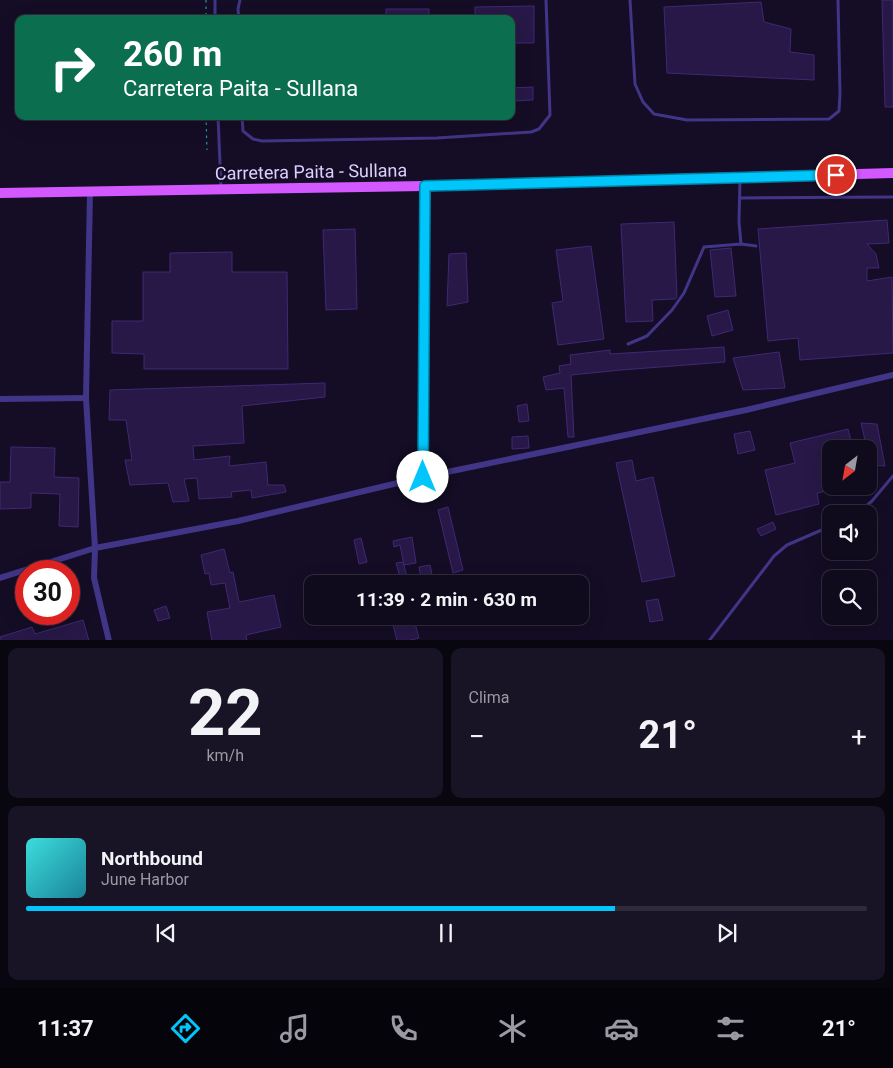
<!DOCTYPE html>
<html lang="es">
<head>
<meta charset="utf-8">
<style>
	:root { --surface:#0f0a1c; --page:#181325; --text:#f1f3f6; --muted:#9b9aa3; --line:#2f2b3b; --accent:#00c6fc }
	body { margin:0; font-family:Roboto,sans-serif; background:var(--page); color:var(--text); height:100vh; display:flex; flex-direction:column; font-size:19px; white-space:nowrap }
	* { box-sizing:border-box; margin:0 }
	p { font-size:16px; color:var(--muted) }
	.icon { flex:none; width:28px; height:28px; fill:none; stroke:currentColor; stroke-width:2; stroke-linecap:round; stroke-linejoin:round }
	.map { position:relative; height:640px; overflow:hidden }
	.details { display:flex; flex-direction:column; gap:8px; padding:8px; background:#08060f; flex:1 }
	.details>* { flex:none }
	.top-card { position:absolute; left:15px; top:15px; width:500px; height:105px; border-radius:10px; box-shadow:0 5px 20px #0002,0 0 0 1px var(--line); background:#0b6e4f; color:#fff; overflow:hidden }
	.needle { width:32px; rotate:211deg }
	.fabs { position:absolute; left:822px; top:440px; display:grid; gap:10px }
	.fabs a { display:grid; place-items:center; width:55px; height:55px; border-radius:10px; background:var(--surface); box-shadow:0 5px 20px #0002,0 0 0 1px var(--line); font-size:25px }
	.speed { position:absolute; left:15px; top:560px; display:flex; gap:10px; font-size:25px; font-weight:700; text-align:center }
	.speed>* { display:grid; place-content:center; width:65px; height:65px; border-radius:50%; background:var(--surface); box-shadow:0 5px 20px #0002,0 0 0 1px var(--line); line-height:1 }
	.speed .limit { border:8px solid #d22; background:#fff; color:#111 }
	.pin { position:absolute; display:grid; place-items:center; width:42px; height:42px; color:#fff; margin:-21px; border:2px solid #fff; border-radius:50%; box-shadow:0 1px 5px #0007 }
	.me { position:absolute; width:55px; margin:-28px; rotate:0deg; stroke-linejoin:round; filter:drop-shadow(0 0 4px #0008) }
	.turn { display:flex; align-items:center; gap:18px; height:105px; padding:0 25px; font-size:22px }
	.turn .icon { width:65px; height:65px; stroke-width:2.5 }
	.turn b { display:block; font-size:35px; line-height:42px }
	.big { font-size:38px; font-weight:700; line-height:1.1 }
	.details .tile { flex:1; display:flex; flex-direction:column; justify-content:center; gap:8px; min-width:0; padding:0 18px; border-radius:10px; background:var(--page) }
	.details .dial { align-items:center; gap:0 }
	.dial b { font-size:65px; line-height:1 }
	.song { display:flex; align-items:center; gap:15px }
	.cover { width:60px; height:60px; border-radius:8px; background:linear-gradient(135deg,hsl(180 70% 55%),hsl(190 70% 35%)) }
	.played { height:5px; border-radius:2px; background:linear-gradient(90deg,var(--accent) 70%,var(--line) 70%) }
	.keys { display:flex; justify-content:space-around; direction:ltr }
	.heat { display:flex; justify-content:space-between; align-items:center; font-size:28px; direction:ltr }
	.details .tiles { flex:1; display:grid; gap:8px; grid-template-columns:1fr 1fr }
	.tile:last-child { grid-column:span 2 }
	.trip { position:absolute; left:304px; top:575px; width:285px; height:50px; border-radius:10px; background:var(--surface); box-shadow:0 5px 20px #0002,0 0 0 1px var(--line); font-weight:700; line-height:50px; text-align:center }
	.tab-bar { display:flex; height:80px; justify-content:space-around; align-items:center; background:#06040b; color:var(--muted) }
	.tab-bar .icon { width:35px; height:35px }
	.tab-bar .current { color:var(--accent) }
	.tab-bar b { font-size:22px; color:var(--text) }
	.map>svg:first-child { display:block }
	.building { fill:#271847; stroke:#402874 }
	.lines { fill:none; stroke-linecap:round; stroke-linejoin:round }
	.path { stroke:#27b5bd; stroke-width:1; stroke-dasharray:2.5 4; stroke-linecap:butt }
	.service { stroke:#413587; stroke-width:3 }
	.minor { stroke:#413587; stroke-width:6 }
	.primary { stroke:#d358ff; stroke-width:10 }
	.route-casing { stroke:#0081a4; stroke-width:12 }
	.route { stroke:#00c6fc; stroke-width:9 }
	.labels { text-anchor:middle; stroke-width:5; stroke-linejoin:round; paint-order:stroke }
	.street-label { font-size:18px; fill:#dbd1ff; stroke:#140d25 }
</style>
</head>
<body>
<div class="map">
<svg width="893" height="641" viewBox="0 0 893 641">
	<rect width="100%" height="100%" fill="#140d25"/>
	<!-- building -->
	<g class="building">
		<path d="M882,0H893V107H885Z"/>
		<path d="M761,2L764,22L791,29L790,52L814,55V80L667,73L664,7Z"/>
		<path d="M534,6V43H511V19H475V7Z"/>
		<rect x="386" y="9" width="43" height="10"/>
		<path d="M533,87V100L512,101L511,88Z"/>
		<path d="M887,220L889,243L867,244L876,254L879,268H867V281L892,277L893,353L800,360L798,338L768,341L758,229Z"/>
		<path d="M674,222L677,297L675,299L652,300L653,321L626,322L621,224Z"/>
		<path d="M355,229L357,309L326,310L323,230Z"/>
		<path d="M591,246L604,339L558,345L552,303L563,301L556,250Z"/>
		<path d="M731,248L736,296L715,297L710,250Z"/>
		<path d="M232,252V272H287L288,369H144V354L112,353V321H143V272H170V253Z"/>
		<path d="M466,253L468,302L447,306L449,254Z"/>
		<path d="M728,310L733,330L712,336L707,316Z"/>
		<path d="M724,347L725,362L621,370L571,375L574,437H568L564,388L546,390L543,377L560,373L559,366L571,364L570,355L610,350V354Z"/>
		<path d="M779,352L785,388L743,390L733,358Z"/>
		<path d="M325,383V397L242,406L244,443L193,446L194,460L230,456L229,466L266,462L268,485H284L286,492L252,498L251,490L231,492L232,497L199,499L197,478L184,479L189,501L173,502L168,483L130,485L125,460H132L126,420H109L110,390Z"/>
		<path d="M527,404L529,421L519,422L517,406Z"/>
		<path d="M861,423L877,424L885,466L870,465L869,449H867Z"/>
		<path d="M848,429L853,449H831V490L817,493L819,504L776,515L765,470L795,463L790,443Z"/>
		<path d="M750,431L755,450L738,454L734,434Z"/>
		<path d="M528,436L529,448L512,449V437Z"/>
		<path d="M11,447L55,448L54,477L79,478L78,527L59,526L60,494L31,493V508L0,509V482H10Z"/>
		<path d="M632,460L636,481L653,477L675,576L642,582L616,463Z"/>
		<path d="M448,507L463,570L453,573L438,510Z"/>
		<path d="M773,522L776,529L761,536L757,529Z"/>
		<path d="M412,537L416,563L404,565L400,545L394,547L393,541Z"/>
		<path d="M361,538L367,562L359,564L354,540Z"/>
		<path d="M224,549L230,573L233,572L239,602L274,595L281,627L246,635L247,641H212L207,612L230,608L225,583L211,585L209,573L205,574L201,555Z"/>
		<path d="M403,562L409,584H402L396,563Z"/>
		<path d="M430,565L434,584H422L419,567Z"/>
		<path d="M658,599L663,620L650,622L646,601Z"/>
		<path d="M166,606L170,618L158,621L154,610Z"/>
		<path d="M391,616H413L419,638L407,641H397Z"/>
		<path d="M83,620L89,641H0V637L32,627L35,634Z"/>
	</g>
	<g class="lines">
		<!-- path -->
		<g class="path">
			<path d="M206,0V19"/>
			<path d="M206,116L207,150"/>
		</g>
		<!-- service -->
		<g class="service">
			<path d="M215,0V19"/>
			<path d="M630,0L635,84L643,102L654,114L687,120L829,119L839,111L840,94L838,0"/>
			<path d="M239,19L238,9L240,0"/>
			<path d="M218,116L221,188"/>
			<path d="M242,116L243,131L253,139L262,141L437,138L531,132L539,129L550,115L546,0"/>
			<path d="M740,179L739,222L741,244"/>
			<path d="M740,198L893,197"/>
			<path d="M628,344L647,336L672,310L684,293L704,247L741,244L756,246"/>
			<path d="M857,514L872,501L893,476"/>
			<path d="M709,641L774,556L787,545L831,526"/>
		</g>
		<!-- minor -->
		<g class="minor">
			<path d="M90,192L86,398L95,548L94,578L109,641"/>
			<path d="M0,399L86,398"/>
			<path d="M423,477L425,186"/>
			<path d="M0,578L95,548L238,521L423,477L746,410L893,375"/>
		</g>
		<!-- primary -->
		<path class="primary" d="M0,193L425,186L893,173"/>
	</g>
	<g class="lines">
		<!-- route casing -->
		<g class="route-casing">
			<path id="route" d="M423,477L425,186L836,175"/>
		</g>
		<!-- route -->
		<use href="#route" class="route"/>
	</g>
	<g class="labels">
		<!-- street labels -->
		<g class="street-label">
			<text transform="translate(311 172) rotate(-1)" y="6">Carretera Paita - Sullana</text>
		</g>
	</g>
</svg>
<div class="fabs">
<a><svg class="needle" viewBox="-14 -14 28 28"><path d="M0-13l5 13h-10z" fill="#e53935"/><path d="M0 13l5-13h-10z" fill="#9b9aa3"/></svg></a>
<a><svg class="icon" aria-label="sound" viewBox="0 0 24 24"><path d="M4 9h4l5-4v14l-5-4H4zM17 9q2 3 0 6"/></svg></a>
<a><svg class="icon" aria-label="search" viewBox="0 0 24 24"><circle cx="10" cy="10" r="6"/><path d="M15 15l6 6"/></svg></a>
</div>
<div class="speed"><div class="limit">30</div></div>
<div class="pin" style="left:836px;top:175px;background:#d93025"><svg class="icon" aria-label="arrive" viewBox="0 0 24 24"><path d="M6 21V4h12l-3 4 3 4H6"/></svg></div>
<svg class="me" style="left:423px;top:477px" viewBox="-20 -20 40 40"><circle r="19" fill="#fff"/><path d="M0-13L10 11 0 6-10 11z" fill="#00c6fc"/></svg>
<div class="trip">11:39 · 2 min · 630 m</div>
<div class="top-card">
<div class="turn"><svg class="icon" aria-label="right" viewBox="0 0 24 24"><path d="M7 20v-9h11M14 6l5 5-5 5"/></svg><div><b>260 m</b>Carretera Paita - Sullana</div></div>
</div>
</div>
<section class="details">
<div class="tiles">
<div class="tile dial"><b>22</b><p>km/h</p></div>
<div class="tile"><p>Clima</p>
<div class="heat"><a>−</a><b class="big">21°</b><a>+</a></div>
</div>
<div class="tile">
<div class="song"><i class="cover"></i><div><b>Northbound</b><p>June Harbor</p></div></div>
<div class="played"></div>
<div class="keys"><svg class="icon" aria-label="previous" viewBox="0 0 24 24"><path d="M18 5L8 12l10 7zM5 5v14"/></svg><svg class="icon" aria-label="pause" viewBox="0 0 24 24"><path d="M8 5v14M16 5v14"/></svg><svg class="icon" aria-label="next" viewBox="0 0 24 24"><path d="M6 5l10 7-10 7zM19 5v14"/></svg></div>
</div>
</div>
</section>
<nav class="tab-bar">
<b>11:37</b>
<svg class="icon current" aria-label="directions" viewBox="0 0 24 24"><path d="M12 3l9 9-9 9-9-9zM9 14v-3h6M13 9l2 2-2 2"/></svg>
<svg class="icon" aria-label="music" viewBox="0 0 24 24"><path d="M9 18V5l10-2v13"/><circle cx="6" cy="18" r="3"/><circle cx="16" cy="16" r="3"/></svg>
<svg class="icon" aria-label="phone" viewBox="0 0 24 24"><path d="M5 4h4l2 5-3 2q2 4 5 5l2-3 5 2v4C11 20 4 13 5 4z"/></svg>
<svg class="icon" aria-label="climate" viewBox="0 0 24 24"><path d="M12 3v18M4 7l16 10M4 17L20 7"/></svg>
<svg class="icon" aria-label="car" viewBox="0 0 24 24"><path d="M5 17H2v-5l4-1 3-4h7l3 4 3 1v5h-3M9 17h6M6 11h13"/><circle cx="7" cy="17" r="2"/><circle cx="17" cy="17" r="2"/></svg>
<svg class="icon" aria-label="filters" viewBox="0 0 24 24"><path d="M4 7h16M4 17h16"/><circle cx="9" cy="7" r="2"/><circle cx="15" cy="17" r="2"/></svg>
<b>21°</b>
</nav>
</body>
</html>
